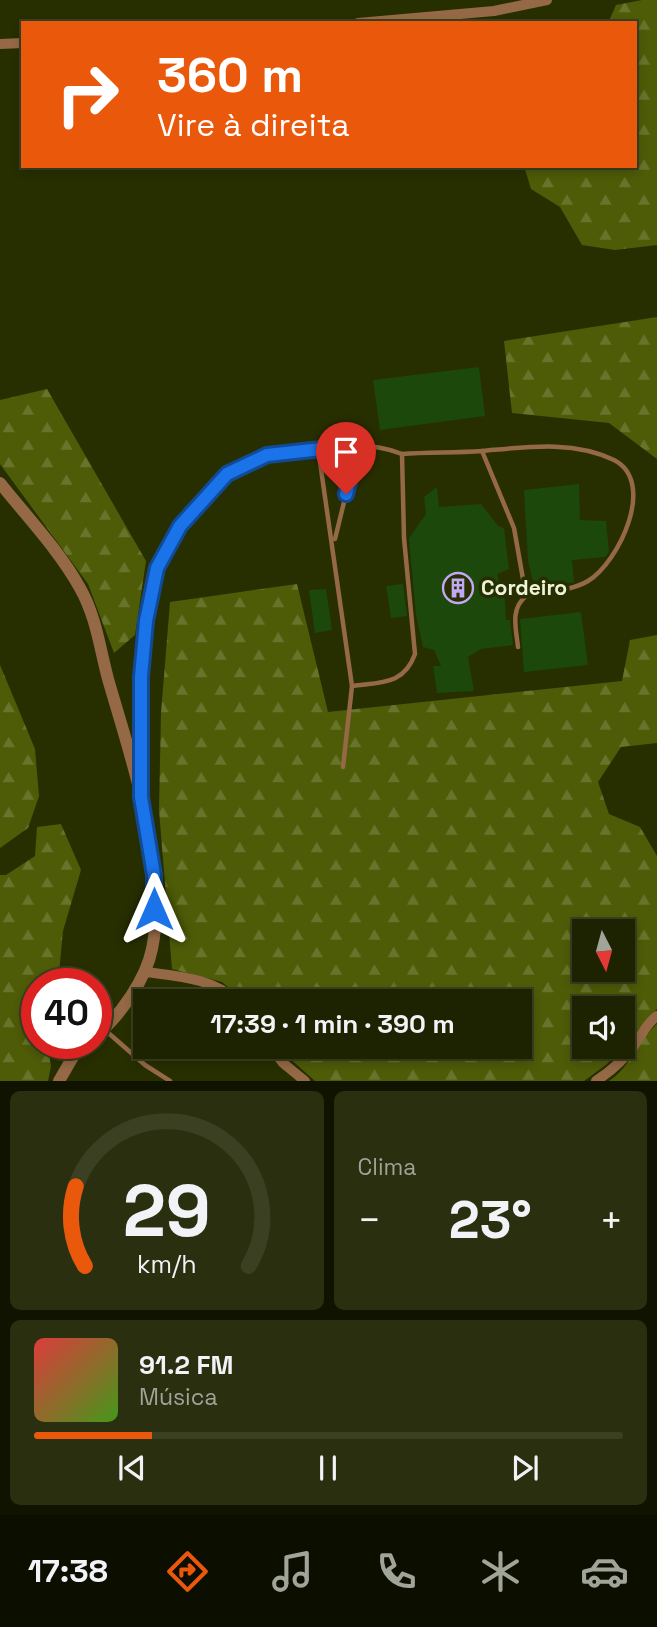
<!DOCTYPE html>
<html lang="pt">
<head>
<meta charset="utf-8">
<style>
	:root { --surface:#1d2300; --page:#2a2f0f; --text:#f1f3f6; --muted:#a0a499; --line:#3b4022; --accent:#ea580c }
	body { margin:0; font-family:"Space Grotesk",sans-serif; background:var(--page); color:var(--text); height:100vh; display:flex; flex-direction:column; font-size:26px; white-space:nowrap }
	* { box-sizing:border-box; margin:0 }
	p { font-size:23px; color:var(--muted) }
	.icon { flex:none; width:38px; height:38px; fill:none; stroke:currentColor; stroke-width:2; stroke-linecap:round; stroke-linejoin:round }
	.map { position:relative; height:1081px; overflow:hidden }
	.panel { display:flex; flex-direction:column; gap:10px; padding:10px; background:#101300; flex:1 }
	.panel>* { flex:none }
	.banner { position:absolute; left:21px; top:21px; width:616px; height:147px; border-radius:0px; box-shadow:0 4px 10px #0003,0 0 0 2px var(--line); background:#ea580c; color:#fff; overflow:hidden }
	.needle { width:46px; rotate:174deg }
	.buttons { position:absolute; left:572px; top:919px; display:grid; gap:14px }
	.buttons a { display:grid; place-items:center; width:63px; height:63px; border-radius:0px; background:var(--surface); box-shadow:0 4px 10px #0003,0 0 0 2px var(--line); font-size:35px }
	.speed { position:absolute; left:21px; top:968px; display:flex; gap:14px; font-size:35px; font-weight:700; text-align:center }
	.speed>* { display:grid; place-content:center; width:91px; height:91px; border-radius:50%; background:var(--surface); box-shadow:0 4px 10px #0003,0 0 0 2px var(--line); line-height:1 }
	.speed .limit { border:10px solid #d22; background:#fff; color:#111 }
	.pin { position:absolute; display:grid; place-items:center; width:60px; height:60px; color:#fff; margin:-72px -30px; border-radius:50% 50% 50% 0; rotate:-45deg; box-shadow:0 0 7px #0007 }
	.pin .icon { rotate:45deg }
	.me { position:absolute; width:77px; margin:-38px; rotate:0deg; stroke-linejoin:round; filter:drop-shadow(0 0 5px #0008) }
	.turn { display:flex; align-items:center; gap:24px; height:147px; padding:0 21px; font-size:32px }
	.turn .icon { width:91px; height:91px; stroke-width:2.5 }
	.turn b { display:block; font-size:49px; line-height:60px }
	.big { font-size:52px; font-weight:700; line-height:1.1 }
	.panel .tile { flex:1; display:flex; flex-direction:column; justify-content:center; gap:10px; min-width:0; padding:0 24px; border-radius:10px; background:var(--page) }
	.panel .dial { align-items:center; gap:0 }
	.dial svg { height:182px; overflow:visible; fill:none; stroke:var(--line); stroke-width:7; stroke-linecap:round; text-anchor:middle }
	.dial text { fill:var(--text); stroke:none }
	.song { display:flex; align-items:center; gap:21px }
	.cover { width:84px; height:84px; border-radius:10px; background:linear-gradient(135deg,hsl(0 70% 55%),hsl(100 70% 35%)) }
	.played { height:7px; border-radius:4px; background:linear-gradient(90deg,var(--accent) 20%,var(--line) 20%) }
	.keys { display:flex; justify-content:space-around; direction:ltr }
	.heat { display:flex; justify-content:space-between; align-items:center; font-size:38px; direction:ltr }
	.panel .tiles { flex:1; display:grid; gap:10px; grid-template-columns:1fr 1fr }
	.tile:last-child { grid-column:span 2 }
	.trip { position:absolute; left:133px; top:989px; width:399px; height:70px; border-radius:0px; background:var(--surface); box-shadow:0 4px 10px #0003,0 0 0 2px var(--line); font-weight:700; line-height:70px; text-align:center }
	.menu { display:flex; height:112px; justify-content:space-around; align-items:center; background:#0c0e00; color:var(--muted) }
	.menu .icon { width:49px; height:49px }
	.menu .current { color:var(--accent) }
	.menu b { font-size:32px; color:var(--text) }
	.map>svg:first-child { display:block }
	.forest { fill:url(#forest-firs); fill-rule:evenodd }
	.building { fill:#1c480c }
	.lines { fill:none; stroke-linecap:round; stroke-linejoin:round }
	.service { stroke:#956945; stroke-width:4.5 }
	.minor { stroke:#956945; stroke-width:10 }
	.tertiary { stroke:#956945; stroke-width:12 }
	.route-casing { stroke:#114b97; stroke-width:18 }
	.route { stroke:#1a73e8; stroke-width:12 }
	.labels { text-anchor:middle; stroke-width:7; stroke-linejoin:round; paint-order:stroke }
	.poi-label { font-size:21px; font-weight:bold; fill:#edf4da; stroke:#272f00; text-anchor:start }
</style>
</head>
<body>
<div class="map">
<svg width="657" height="1081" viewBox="0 0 657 1081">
	<defs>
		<pattern id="forest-firs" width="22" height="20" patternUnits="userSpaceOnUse" patternTransform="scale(1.75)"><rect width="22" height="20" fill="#4e5b07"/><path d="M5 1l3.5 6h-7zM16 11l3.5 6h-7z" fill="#68732b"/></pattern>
	</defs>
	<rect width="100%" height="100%" fill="#272f00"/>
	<!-- forest -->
	<g class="forest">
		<path d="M642,0H657V245L615,250L582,245L560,207L531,189L524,166H635V23H608L616,5Z"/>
		<path d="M657,317V459L609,423L512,413L504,341Z"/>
		<path d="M47,389L146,561L135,635L114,653L88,584L0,464V400Z"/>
		<path d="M297,584L328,712L622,681L630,640L657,635V743L621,747L598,782L609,814L640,827L657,856V1009L607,1064L584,1081H315L277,1047L520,1046V1001H244L222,982L172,969L159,810L161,713L170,602ZM584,931H623V970H584ZM584,1008H623V1046H584Z"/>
		<path d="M0,665L35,749L39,796L28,828L0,848Z"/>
		<path d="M61,824L81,870L63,931L58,983L37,984V1043H47L51,1066L48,1081H0V875H6L35,856L37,827Z"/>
		<path d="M657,1024V1081H609C631,1067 637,1041 657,1024Z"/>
	</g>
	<!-- building -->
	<g class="building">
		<path d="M479,367L485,416L380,430L373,380Z"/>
		<path d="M579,484L580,520L606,521L609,552L605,557L572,560L574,582L535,590L528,561L524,490Z"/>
		<path d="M437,487L439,507L481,504L498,526L504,528L509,569L497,574L505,601L506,620H510L513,645L481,649L468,657L474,691L437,693L433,666H441L434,650L423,647L416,615L409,538L426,514L424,497Z"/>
		<path d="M403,584L407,616L391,618L386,586Z"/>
		<path d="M326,589L332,630L315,633L309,590Z"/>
		<path d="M581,612L588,665L524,672L520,619Z"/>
	</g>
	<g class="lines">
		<!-- service -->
		<g class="service">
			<path d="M318,448L352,686L343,767"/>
			<path d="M482,451L514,528L526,596C510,609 516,628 518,647"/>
			<path d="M268,455C312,449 360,437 402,454C429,452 456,453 482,451C526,447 573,440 614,460C657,482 619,562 588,581C572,591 544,592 526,596"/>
			<path d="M335,539L358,445"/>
			<path d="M352,686C381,682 404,685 415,654L404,538L402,454"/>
			<path d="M105,1030L145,1065L170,1081"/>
		</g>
		<!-- minor -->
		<g class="minor">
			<path d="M358,23L494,11L547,0"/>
			<path d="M0,44L23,43"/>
			<path d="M141,782V677L146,621L157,568L180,526L227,474L267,455"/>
			<path d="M146,972C175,976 215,978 236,1001"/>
			<path d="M270,1046L283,1063L305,1081"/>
			<path d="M596,1081C611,1071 622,1062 633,1047C642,1035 645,1025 657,1016"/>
		</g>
		<!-- tertiary -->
		<g class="tertiary">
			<path d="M0,483C27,517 59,550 80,588C96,616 100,649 108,679C131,759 169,865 152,949C146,979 120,1016 96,1036"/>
			<path d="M59,1081L74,1055L89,1043"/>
		</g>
	</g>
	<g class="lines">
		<!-- route casing -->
		<g class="route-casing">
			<path id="route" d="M154,909V875L141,797V677L146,621L157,568L180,526L227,474L267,455L358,445L346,494"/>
		</g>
		<!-- route -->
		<use href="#route" class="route"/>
	</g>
	<!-- icons -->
	<defs>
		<g id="building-ring" transform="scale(1.575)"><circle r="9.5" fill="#272f00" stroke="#c1a8f3" stroke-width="1.5"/><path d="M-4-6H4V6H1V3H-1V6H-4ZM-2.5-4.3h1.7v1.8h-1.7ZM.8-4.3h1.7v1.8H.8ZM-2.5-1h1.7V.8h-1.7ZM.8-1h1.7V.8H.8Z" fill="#c1a8f3"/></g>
	</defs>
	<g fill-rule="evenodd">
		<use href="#building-ring" x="458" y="588"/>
	</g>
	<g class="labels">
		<!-- poi labels -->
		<g class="poi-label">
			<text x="481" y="595">Cordeiro</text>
		</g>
	</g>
</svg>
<div class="buttons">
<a><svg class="needle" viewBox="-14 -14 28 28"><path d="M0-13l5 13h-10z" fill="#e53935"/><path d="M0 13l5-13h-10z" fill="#a0a499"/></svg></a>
<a><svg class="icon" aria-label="sound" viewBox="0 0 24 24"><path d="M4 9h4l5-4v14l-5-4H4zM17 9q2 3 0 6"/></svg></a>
</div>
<div class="speed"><div class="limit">40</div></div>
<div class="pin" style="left:346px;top:494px;background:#d93025"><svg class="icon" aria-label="arrive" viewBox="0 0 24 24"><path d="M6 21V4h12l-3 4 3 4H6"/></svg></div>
<svg class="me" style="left:154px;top:909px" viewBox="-20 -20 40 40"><path d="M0-17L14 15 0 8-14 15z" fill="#1a73e8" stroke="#fff" stroke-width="4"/></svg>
<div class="trip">17:39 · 1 min · 390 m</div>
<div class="banner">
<div class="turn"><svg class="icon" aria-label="right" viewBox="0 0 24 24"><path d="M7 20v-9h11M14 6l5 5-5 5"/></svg><div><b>360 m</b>Vire à direita</div></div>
</div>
</div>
<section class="panel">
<div class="tiles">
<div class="tile dial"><svg viewBox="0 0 100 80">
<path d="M14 69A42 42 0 1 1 86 69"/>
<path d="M14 69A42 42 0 0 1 10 34" stroke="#ea580c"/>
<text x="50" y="56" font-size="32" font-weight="700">29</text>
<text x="50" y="72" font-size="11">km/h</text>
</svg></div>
<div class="tile"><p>Clima</p>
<div class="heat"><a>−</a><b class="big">23°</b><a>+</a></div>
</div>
<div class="tile">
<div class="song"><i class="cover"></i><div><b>91.2 FM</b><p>Música</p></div></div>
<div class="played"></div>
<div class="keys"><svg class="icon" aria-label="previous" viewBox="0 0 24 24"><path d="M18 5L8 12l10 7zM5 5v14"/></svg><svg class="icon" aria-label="pause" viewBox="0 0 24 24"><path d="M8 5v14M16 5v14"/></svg><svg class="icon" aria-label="next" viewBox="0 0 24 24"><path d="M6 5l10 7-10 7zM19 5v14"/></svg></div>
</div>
</div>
</section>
<nav class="menu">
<b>17:38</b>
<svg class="icon current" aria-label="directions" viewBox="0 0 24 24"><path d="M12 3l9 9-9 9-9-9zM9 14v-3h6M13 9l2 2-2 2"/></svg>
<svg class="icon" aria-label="music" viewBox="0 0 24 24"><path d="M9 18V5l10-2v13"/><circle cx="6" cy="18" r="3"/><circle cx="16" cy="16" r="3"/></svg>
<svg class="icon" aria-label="phone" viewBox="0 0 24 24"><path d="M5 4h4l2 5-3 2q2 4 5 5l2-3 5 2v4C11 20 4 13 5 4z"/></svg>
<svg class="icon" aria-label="climate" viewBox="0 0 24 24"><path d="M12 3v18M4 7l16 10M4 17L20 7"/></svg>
<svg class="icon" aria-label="car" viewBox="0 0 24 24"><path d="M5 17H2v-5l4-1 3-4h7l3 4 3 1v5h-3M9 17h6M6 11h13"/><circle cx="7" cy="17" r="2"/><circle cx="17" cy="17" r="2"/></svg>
</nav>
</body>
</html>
